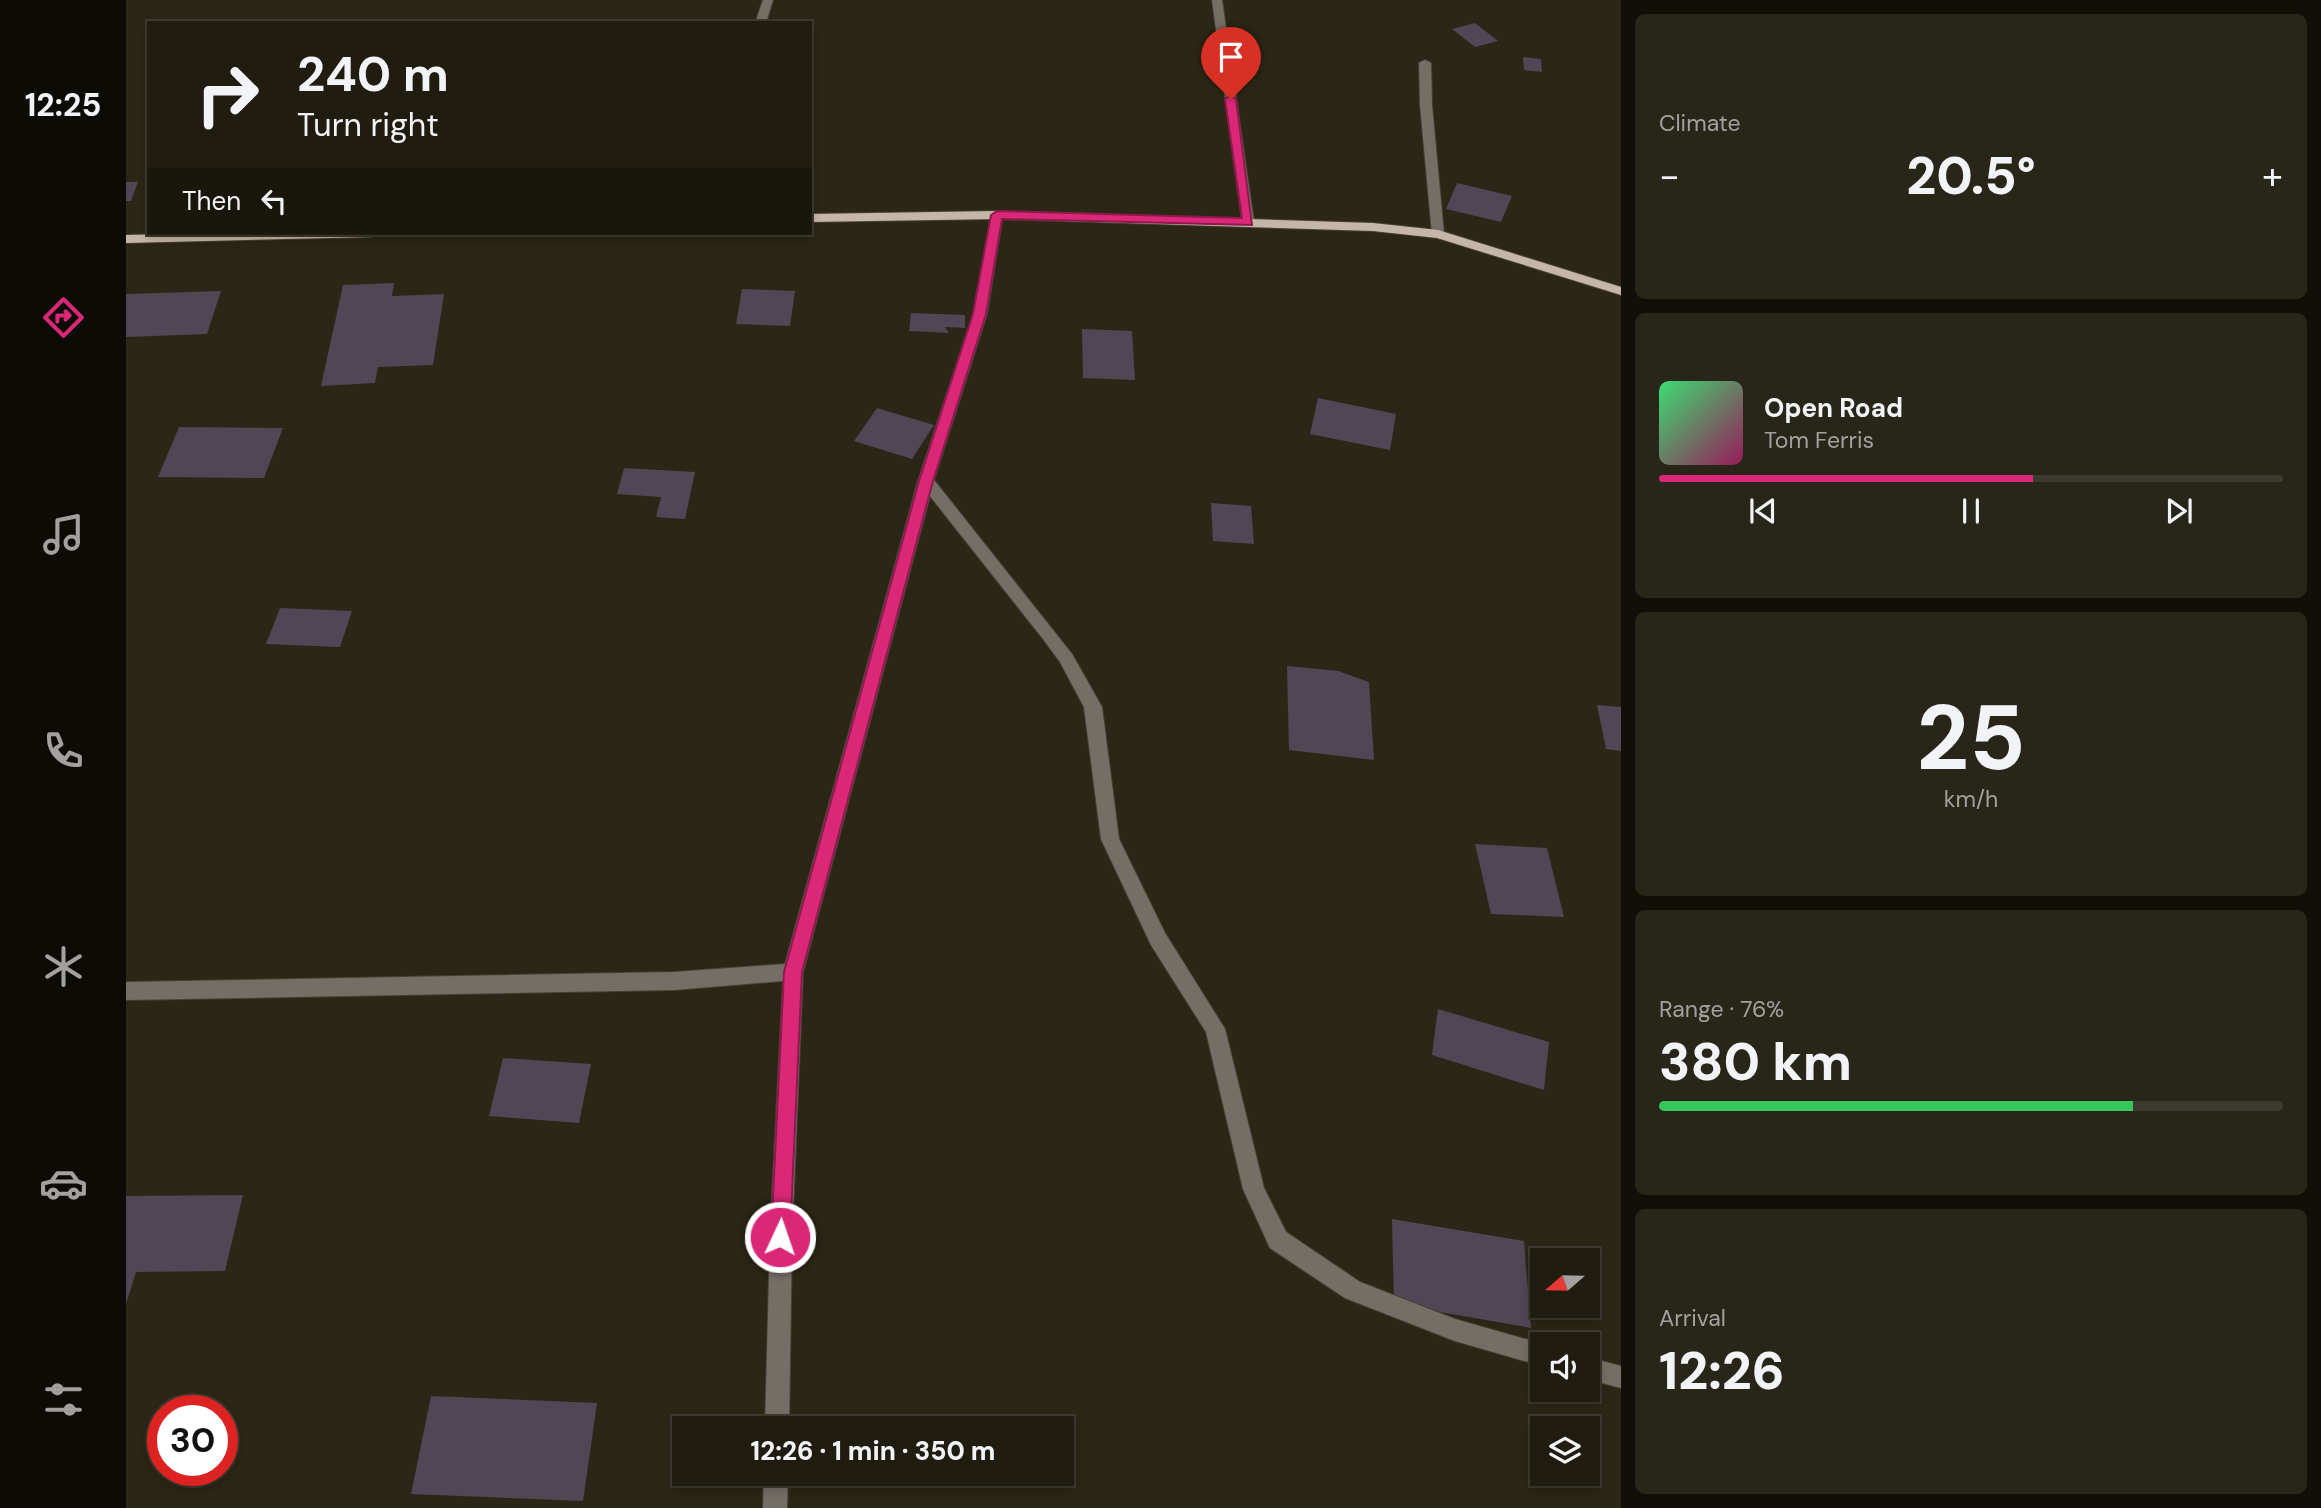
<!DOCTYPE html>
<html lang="en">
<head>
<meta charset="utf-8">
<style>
	:root { --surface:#201c10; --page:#282519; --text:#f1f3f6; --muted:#a2a19f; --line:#3d3a30; --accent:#db2777 }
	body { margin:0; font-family:"DM Sans",sans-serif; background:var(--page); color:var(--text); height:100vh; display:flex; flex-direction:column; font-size:26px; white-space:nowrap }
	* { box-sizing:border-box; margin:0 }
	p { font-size:23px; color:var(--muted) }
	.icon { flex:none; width:38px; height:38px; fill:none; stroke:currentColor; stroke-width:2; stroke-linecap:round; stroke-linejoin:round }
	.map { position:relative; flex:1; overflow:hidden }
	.side { display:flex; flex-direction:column; gap:14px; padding:14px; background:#120f09; width:700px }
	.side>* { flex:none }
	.hud { position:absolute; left:21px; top:21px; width:665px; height:214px; border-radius:0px; box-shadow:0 4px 10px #0003,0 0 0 2px var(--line); background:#201c10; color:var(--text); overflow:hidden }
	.needle { width:46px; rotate:250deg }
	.controls { position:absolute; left:1404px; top:1248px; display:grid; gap:14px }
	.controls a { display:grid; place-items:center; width:70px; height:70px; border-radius:0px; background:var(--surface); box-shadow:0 4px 10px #0003,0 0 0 2px var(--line); font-size:35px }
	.speed { position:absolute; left:21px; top:1395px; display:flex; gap:14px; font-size:35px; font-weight:700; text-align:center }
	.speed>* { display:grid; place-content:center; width:91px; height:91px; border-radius:50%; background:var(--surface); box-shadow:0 4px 10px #0003,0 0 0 2px var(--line); line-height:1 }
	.speed .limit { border:10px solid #d22; background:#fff; color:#111 }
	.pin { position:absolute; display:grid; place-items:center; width:60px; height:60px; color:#fff; margin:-72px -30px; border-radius:50% 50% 50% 0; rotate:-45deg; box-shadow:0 0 7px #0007 }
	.pin .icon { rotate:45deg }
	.me { position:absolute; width:77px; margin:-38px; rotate:3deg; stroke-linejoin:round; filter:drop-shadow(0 0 5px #0008) }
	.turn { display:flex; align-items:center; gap:24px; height:147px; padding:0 35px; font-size:32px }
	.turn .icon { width:91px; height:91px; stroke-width:2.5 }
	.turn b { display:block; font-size:49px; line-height:60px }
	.then { display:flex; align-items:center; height:66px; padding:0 35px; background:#0003; gap:14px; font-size:26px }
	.big { font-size:52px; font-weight:800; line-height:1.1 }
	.side .widget { flex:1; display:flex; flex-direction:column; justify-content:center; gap:10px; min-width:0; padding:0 24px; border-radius:10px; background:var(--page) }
	.side .dial { align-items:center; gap:0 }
	.dial b { font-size:91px; line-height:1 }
	.song { display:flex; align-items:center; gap:21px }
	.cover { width:84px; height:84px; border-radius:10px; background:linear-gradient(135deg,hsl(140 70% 55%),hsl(330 70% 35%)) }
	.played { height:7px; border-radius:4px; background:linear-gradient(90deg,var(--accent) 60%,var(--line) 60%) }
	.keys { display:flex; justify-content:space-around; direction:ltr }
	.heat { display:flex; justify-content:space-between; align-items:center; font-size:38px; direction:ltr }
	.charge { height:10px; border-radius:5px; background:linear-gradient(90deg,#34c759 76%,var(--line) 0) }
	.trip { position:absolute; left:546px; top:1416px; width:402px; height:70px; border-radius:0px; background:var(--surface); box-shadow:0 4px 10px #0003,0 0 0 2px var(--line); font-weight:800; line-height:70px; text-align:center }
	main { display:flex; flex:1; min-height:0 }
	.tabs { display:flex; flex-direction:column; width:126px; justify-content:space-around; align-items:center; background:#0d0b06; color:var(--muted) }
	.tabs .icon { width:49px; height:49px }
	.tabs .active { color:var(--accent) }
	.tabs b { font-size:32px; color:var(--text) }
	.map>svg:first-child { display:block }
	.building { fill:#504656 }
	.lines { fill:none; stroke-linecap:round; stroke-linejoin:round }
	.minor-casing { stroke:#464232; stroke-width:2 }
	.major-casing { stroke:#464232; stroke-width:2 }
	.minor { fill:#756e67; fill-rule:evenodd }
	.major { fill:#c5b7a8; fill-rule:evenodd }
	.route { fill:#db2777; stroke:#8e194d; stroke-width:2 }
</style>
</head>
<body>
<main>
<nav class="tabs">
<b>12:25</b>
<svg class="icon active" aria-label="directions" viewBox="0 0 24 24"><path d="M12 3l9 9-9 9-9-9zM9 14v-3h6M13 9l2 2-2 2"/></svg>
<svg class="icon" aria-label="music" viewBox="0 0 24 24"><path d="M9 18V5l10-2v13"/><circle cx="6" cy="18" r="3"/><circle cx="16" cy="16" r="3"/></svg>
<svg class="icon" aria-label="phone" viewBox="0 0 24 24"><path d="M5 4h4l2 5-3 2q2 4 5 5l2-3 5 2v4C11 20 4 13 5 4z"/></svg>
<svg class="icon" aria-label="climate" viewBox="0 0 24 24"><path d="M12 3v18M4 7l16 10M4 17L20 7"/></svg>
<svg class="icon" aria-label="car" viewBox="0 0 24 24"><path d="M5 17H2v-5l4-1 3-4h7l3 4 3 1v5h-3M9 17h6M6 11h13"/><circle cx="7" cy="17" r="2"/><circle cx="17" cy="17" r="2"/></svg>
<svg class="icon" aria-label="filters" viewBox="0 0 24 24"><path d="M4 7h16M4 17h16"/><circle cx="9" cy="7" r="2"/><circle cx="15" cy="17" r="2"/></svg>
</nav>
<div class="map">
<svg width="1495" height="1508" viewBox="0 0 1495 1508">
	<rect width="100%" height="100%" fill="#2b2615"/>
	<!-- building -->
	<g class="building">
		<path d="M1349,23L1372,41L1349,47L1326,29Z"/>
		<path d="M1397,57L1415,59L1416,72L1398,70Z"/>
		<path d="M0,182H12L5,201H0Z"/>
		<path d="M1331,183L1386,196L1375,222L1320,209Z"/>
		<path d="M268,283L266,296L318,294L307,365L252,367L249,383L195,386L217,285Z"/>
		<path d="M616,289L669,291L664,326L610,324Z"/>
		<path d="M95,291L81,334L0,337V294Z"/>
		<path d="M785,313L839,315V328L819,327L823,333L783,331Z"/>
		<path d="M956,329L1006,331L1009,380L957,378Z"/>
		<path d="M1192,398L1270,414L1264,450L1184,434Z"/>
		<path d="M751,408L808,425L786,459L728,441Z"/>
		<path d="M53,427L157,428L138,478L32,477Z"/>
		<path d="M498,468L569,472L559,519L530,517L535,497L491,494Z"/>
		<path d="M1085,503L1125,506L1128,544L1087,541Z"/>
		<path d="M154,608L226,611L214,647L140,644Z"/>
		<path d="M1161,666L1212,671L1243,682L1248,760L1163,750Z"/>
		<path d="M1471,705L1495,707V751L1480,749Z"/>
		<path d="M1349,844L1421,848L1438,917L1365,914Z"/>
		<path d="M1312,1009L1423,1042L1418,1090L1306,1055Z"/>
		<path d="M377,1058L465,1064L453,1123L363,1116Z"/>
		<path d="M117,1195L99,1271L10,1272L0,1304V1196Z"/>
		<path d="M1266,1219L1398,1241L1405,1328L1268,1304Z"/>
		<path d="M305,1396L471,1403L457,1501L285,1494Z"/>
	</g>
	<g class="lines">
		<!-- minor casing -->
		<g class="minor-casing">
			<g id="minor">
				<path d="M637,0H647L640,23H629Z"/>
				<path d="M1086,0H1096L1128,222L1122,226L1116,222Z"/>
				<path d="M1299,60L1305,63L1306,105L1318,234L1312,238L1306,234L1294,105L1293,63Z"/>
				<path d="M871,211L877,215L861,314L808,480L946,654L976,707L993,839L1039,933L1099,1029L1138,1188L1160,1232L1234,1282L1329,1319L1417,1344L1416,1366L1329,1341L1219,1298L1144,1248L1117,1189L1080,1032L1025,945L975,839L958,707L934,662L917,639L804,496L677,972L666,1237L663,1428H639L644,1237L657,981L548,990L0,1000V982L548,972L659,964L792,481L847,314L865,215Z"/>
				<path d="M1461,1357L1495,1366V1388L1461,1379Z"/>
				<path d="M638,1474H662L661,1508H637Z"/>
			</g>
		</g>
		<!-- major casing -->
		<g class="major-casing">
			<g id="major">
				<path d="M871,211L1247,223L1312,230L1495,287V295L1311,238L1247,231L871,219L684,222V214Z"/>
				<path d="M96,233H251L245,237L0,243V235Z"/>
			</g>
		</g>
		<!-- minor -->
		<use href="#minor" class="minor"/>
		<!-- major -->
		<use href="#major" class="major"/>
	</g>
	<!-- route -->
	<path class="route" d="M1105,95L1110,99L1126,225L876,219L860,314L807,481L676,972L664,1237L661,1244L654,1247L648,1244L645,1237L658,972L793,481L847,314L865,215L871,211L1116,218L1099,99Z"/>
</svg>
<div class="controls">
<a><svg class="needle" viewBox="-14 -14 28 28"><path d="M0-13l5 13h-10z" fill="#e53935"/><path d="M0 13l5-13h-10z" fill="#a2a19f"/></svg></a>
<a><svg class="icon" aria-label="sound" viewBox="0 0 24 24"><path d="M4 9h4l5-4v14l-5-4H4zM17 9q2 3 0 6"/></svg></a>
<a><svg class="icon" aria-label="layers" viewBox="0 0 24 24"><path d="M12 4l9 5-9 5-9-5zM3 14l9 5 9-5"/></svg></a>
</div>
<div class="speed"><div class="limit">30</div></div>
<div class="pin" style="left:1105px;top:99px;background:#d93025"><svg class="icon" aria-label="arrive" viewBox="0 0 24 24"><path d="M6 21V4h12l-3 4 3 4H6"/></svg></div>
<svg class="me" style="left:654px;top:1237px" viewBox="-20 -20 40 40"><circle r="17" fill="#db2777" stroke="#fff" stroke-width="3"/><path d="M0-11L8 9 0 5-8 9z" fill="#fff"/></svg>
<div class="trip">12:26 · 1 min · 350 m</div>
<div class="hud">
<div class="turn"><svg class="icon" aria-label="right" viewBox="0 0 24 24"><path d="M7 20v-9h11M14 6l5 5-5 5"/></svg><div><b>240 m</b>Turn right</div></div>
<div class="then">Then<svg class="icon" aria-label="left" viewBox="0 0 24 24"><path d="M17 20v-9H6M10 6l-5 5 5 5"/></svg></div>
</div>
</div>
<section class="side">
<div class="widget"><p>Climate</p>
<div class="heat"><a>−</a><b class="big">20.5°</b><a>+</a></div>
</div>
<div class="widget">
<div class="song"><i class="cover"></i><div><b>Open Road</b><p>Tom Ferris</p></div></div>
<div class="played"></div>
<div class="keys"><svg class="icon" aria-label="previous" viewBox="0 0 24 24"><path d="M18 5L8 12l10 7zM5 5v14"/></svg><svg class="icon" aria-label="pause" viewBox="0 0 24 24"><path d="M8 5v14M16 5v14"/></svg><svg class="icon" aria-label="next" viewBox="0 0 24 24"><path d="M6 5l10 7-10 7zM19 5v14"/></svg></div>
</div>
<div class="widget dial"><b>25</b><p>km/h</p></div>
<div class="widget"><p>Range · 76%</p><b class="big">380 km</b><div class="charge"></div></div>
<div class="widget"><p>Arrival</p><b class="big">12:26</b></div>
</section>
</main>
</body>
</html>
